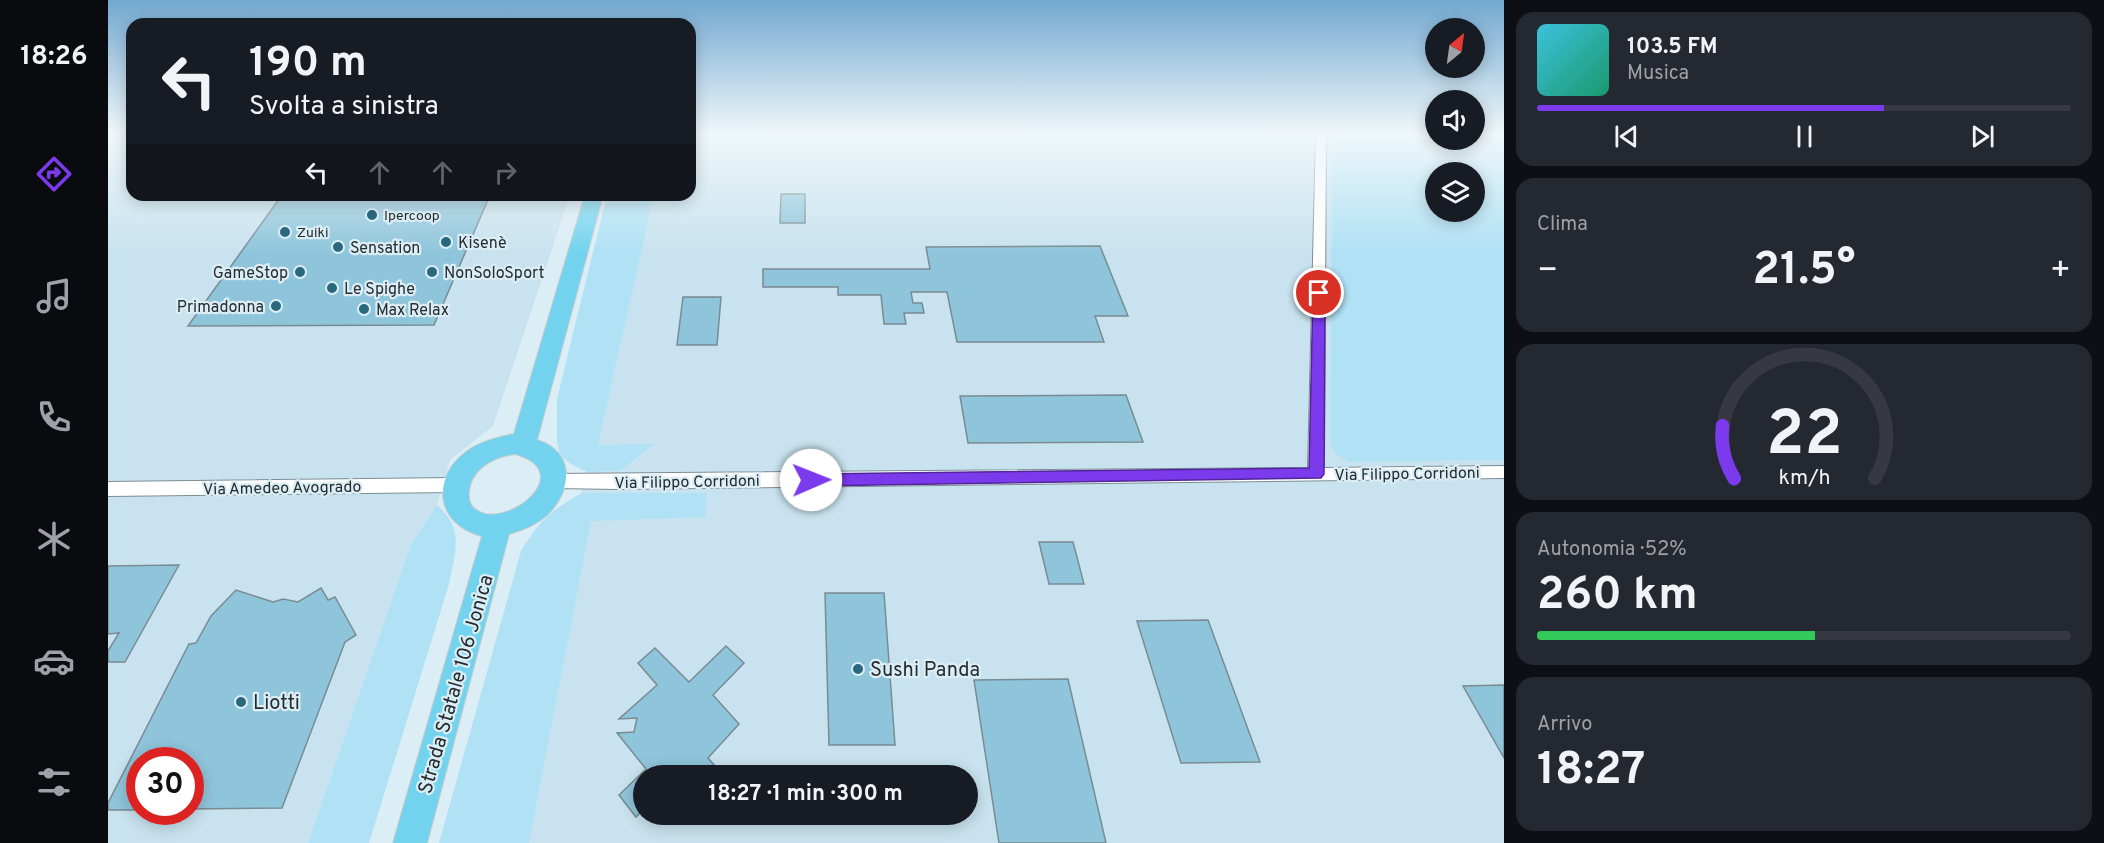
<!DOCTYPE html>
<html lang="it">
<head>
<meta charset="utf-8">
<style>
	:root { --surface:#171b24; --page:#242831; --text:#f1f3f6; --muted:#9ea1a6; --line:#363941; --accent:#7c3aed }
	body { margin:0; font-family:Overpass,sans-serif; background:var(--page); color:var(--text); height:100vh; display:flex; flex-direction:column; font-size:22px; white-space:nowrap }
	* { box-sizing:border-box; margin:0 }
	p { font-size:20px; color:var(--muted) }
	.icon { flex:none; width:33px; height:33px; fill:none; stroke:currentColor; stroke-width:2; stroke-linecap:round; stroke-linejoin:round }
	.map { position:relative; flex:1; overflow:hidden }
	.drawer { display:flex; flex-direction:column; gap:12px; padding:12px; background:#0d0f14; width:600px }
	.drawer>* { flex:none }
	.banner { position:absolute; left:18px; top:18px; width:570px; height:183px; border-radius:18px; box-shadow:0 3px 15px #0003; background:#171b24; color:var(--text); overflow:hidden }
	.needle { width:39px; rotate:29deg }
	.fabs { position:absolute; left:1317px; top:18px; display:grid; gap:12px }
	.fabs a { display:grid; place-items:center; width:60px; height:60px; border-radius:50%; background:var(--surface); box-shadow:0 3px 15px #0003; font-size:30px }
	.speed { position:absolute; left:18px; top:747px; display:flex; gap:12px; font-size:30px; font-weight:700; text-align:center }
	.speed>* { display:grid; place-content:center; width:78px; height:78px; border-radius:50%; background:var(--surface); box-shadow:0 3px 15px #0003; line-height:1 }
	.speed .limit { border:9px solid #d22; background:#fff; color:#111 }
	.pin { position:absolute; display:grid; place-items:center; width:51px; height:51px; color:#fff; margin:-26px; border:3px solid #fff; border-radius:50%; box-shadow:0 2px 6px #0007 }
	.me { position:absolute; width:66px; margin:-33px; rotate:89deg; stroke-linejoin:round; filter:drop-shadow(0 0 4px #0008) }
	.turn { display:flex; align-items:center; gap:21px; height:126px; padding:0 24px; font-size:27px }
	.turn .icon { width:78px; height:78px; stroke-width:2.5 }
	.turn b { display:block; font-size:42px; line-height:51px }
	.lanes { display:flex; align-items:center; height:57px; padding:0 24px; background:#0003; justify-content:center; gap:30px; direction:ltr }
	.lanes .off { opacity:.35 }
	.big { font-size:45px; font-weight:700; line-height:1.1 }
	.drawer .tile { flex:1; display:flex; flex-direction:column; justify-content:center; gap:9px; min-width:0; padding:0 21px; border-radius:18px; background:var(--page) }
	.drawer .dial { align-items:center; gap:0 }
	.dial svg { height:156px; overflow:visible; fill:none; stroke:var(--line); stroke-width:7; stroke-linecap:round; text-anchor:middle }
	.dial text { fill:var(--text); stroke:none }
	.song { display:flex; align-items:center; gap:18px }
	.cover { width:72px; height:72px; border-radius:9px; background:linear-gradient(135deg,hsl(190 70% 55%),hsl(160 70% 35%)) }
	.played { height:6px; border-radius:3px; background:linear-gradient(90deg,var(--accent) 65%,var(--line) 65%) }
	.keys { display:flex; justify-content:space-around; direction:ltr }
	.heat { display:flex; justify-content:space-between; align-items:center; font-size:33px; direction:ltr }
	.charge { height:9px; border-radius:4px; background:linear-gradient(90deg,#34c759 52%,var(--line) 0) }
	.trip { position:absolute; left:525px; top:765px; width:345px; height:60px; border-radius:30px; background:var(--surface); box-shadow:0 3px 15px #0003; font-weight:700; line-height:60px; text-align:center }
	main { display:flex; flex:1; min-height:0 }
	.menu { display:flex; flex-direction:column; width:108px; justify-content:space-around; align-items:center; background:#090b0e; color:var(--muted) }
	.menu .icon { width:42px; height:42px }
	.menu .current { color:var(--accent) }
	.menu b { font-size:27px; color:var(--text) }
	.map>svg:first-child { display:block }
	.built { fill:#c8e3ef; fill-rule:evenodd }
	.green { fill:#b0e1f5; fill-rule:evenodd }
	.building { fill:#8fc5db; stroke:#7a8b92; stroke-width:1.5 }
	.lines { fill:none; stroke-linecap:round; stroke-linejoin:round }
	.minor-casing { stroke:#7c8d95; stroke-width:2 }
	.primary-casing { stroke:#cbcccd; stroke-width:2 }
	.minor { fill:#fff; fill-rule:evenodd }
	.primary { fill:#73d3ee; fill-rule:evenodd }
	.route { fill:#7c3aed; stroke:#51269a; stroke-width:1.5 }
	.poi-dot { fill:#2a687e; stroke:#dbedf5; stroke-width:2 }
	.labels { text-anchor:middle; stroke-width:4.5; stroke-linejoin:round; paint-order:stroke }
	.far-poi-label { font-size:14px; fill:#252c2f; stroke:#dbedf5; text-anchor:start }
	.poi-label { font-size:16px; fill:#252c2f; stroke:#dbedf5; text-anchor:start }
	.street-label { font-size:16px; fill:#252c2f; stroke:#dbedf5 }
	.near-poi-label { font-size:20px; fill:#252c2f; stroke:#dbedf5; text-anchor:start }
	.near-street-label { font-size:20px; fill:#252c2f; stroke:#dbedf5 }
</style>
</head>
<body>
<main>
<nav class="menu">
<b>18:26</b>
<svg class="icon current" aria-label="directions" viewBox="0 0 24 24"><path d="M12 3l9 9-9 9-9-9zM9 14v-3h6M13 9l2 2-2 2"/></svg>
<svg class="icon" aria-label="music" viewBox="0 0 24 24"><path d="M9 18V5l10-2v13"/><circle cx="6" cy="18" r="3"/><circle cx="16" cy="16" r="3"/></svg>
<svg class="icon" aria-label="phone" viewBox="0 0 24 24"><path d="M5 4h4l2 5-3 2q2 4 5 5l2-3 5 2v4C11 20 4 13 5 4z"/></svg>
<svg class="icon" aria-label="climate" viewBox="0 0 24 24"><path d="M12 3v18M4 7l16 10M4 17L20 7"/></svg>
<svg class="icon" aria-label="car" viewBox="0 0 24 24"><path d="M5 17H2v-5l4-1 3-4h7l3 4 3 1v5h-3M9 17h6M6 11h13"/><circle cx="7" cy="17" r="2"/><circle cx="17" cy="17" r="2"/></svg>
<svg class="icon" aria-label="filters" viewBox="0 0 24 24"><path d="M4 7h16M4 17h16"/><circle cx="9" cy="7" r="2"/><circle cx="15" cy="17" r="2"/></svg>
</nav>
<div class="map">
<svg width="1396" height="843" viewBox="0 0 1396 843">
	<rect width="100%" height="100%" fill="#dbedf5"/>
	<!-- built -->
	<g class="built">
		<path d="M0,134H24V195H462L385,426L342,460L329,505L303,544L200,843H0ZM32,760H82V812H32Z"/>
		<path d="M582,134H1224L1222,443L1241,462L1396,460V843H421L483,520L598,517L599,493H474L479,472L512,471L548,445H490L546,195H582ZM536,776H860V814H536Z"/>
	</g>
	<!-- green -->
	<g class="green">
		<path d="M1224,134H1327L1328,140H1366L1367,134H1396V460L1241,462L1228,454L1222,443ZM1328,172H1366V212H1328Z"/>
		<path d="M499,195H546L490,445L548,444L512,471L479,472L463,464L452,455L449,442V399Z"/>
		<path d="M474,493H599L598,517L483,521L421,843H331L413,551C432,520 442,511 474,493Z"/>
		<path d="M329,505C357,529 347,551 341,584L261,843H200L303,544Z"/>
	</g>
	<!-- building -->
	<g class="building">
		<path d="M673,194H697V223H672Z"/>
		<path d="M174,195H382L326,325L80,326Z"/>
		<path d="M992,246L1020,316H987L996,342H849L839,292H803L805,303H814L816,313H796L798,324H776L773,295H730V287H655V269H822L818,247Z"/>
		<path d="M575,297H613L609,345H569Z"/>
		<path d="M1018,395L1035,442L860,443L852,396Z"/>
		<path d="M931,542H965L976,584H941Z"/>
		<path d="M71,565L17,662H0V651L11,633L0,634V566Z"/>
		<path d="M213,588L220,600L227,597L248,635L237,642L174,808L82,809V760H32V810H0V803L81,644L88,643L103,616L128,590L165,602L175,599L190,602Z"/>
		<path d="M717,593H776L787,745H721Z"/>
		<path d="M1100,620L1152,762L1073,763L1029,621Z"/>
		<path d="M618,646L636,663L605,695L631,724L600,758L616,776H536V809L528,817L511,795L538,769L509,733L526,732L529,718L511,719L549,685L530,663L547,648L581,682Z"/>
		<path d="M960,679L998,843H891L866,680Z"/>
		<path d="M1396,685V758L1355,686Z"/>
	</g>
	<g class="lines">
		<!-- minor casing -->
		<g class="minor-casing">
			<g id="minor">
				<path d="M1208,134H1218L1216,468L1396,466V478L511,489L446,488L440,486L438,481L440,476L446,474L1200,468Z"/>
				<path d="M347,478L353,480L355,485L353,490L347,492L0,496V482Z"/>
			</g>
		</g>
		<!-- primary casing -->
		<g class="primary-casing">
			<path id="primary" d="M477,195H495L429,440C467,452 465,490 439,515C428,525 415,530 401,534L319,843H285L374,536C329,525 322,479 358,452C371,442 390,437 406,434ZM407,454C471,472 400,529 370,511C362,507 360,500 361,492C363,468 386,457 407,454Z"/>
		</g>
		<!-- minor -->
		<use href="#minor" class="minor"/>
		<!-- primary -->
		<use href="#primary" class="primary"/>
	</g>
	<!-- sky -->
	<linearGradient id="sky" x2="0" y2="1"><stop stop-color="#72a8d0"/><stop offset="0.53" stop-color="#eff7fa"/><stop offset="1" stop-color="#eff7fa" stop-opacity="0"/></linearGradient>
	<rect width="1396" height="252" fill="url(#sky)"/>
	<!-- route -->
	<path class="route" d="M1211,289L1217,293L1216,474L1213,478L703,486L698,484L696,480L698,476L703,474L1201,468L1205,293Z"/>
	<!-- markers -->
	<g class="poi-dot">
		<circle cx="264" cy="215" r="6"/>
		<circle cx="177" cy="232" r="6"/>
		<circle cx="338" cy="242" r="6"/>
		<circle cx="230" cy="247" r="6"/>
		<circle cx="192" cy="272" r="6"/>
		<circle cx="324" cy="272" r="6"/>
		<circle cx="224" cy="288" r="6"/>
		<circle cx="168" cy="306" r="6"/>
		<circle cx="256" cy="309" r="6"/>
		<circle cx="750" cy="669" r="6"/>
		<circle cx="133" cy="702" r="6"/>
	</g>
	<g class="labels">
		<!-- far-poi labels -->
		<g class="far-poi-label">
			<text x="276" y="220">Ipercoop</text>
			<text x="189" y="237">Zuiki</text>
		</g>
		<!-- poi labels -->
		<g class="poi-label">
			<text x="350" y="248">Kisenè</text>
			<text x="242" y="253">Sensation</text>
			<text x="180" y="278" text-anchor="end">GameStop</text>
			<text x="336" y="278">NonSoloSport</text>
			<text x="236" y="294">Le Spighe</text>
			<text x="156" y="312" text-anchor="end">Primadonna</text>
			<text x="268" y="315">Max Relax</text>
		</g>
		<!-- street labels -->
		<g class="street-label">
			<text transform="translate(1299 473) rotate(-1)" y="6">Via Filippo Corridoni</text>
			<text transform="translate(579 481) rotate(-1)" y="6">Via Filippo Corridoni</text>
			<text transform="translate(174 487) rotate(-1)" y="6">Via Amedeo Avogrado</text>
		</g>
		<!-- near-poi labels -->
		<g class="near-poi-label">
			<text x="762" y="676">Sushi Panda</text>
			<text x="145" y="709">Liotti</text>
		</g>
		<!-- near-street labels -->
		<g class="near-street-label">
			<text transform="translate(347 684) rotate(-74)" y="7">Strada Statale 106 Jonica</text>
		</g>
	</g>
</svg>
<div class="fabs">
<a><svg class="needle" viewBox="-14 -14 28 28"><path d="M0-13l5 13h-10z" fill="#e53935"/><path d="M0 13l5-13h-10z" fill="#9ea1a6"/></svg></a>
<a><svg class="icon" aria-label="sound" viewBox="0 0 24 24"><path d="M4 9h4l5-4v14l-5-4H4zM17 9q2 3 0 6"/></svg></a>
<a><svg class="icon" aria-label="layers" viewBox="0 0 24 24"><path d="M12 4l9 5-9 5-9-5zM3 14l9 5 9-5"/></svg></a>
</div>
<div class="speed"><div class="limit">30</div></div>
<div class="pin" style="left:1211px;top:293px;background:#d93025"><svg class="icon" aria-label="arrive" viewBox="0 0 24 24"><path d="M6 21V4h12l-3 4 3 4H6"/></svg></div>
<svg class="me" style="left:703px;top:480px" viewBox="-20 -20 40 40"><circle r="19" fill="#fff"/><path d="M0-13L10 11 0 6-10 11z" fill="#7c3aed"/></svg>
<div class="trip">18:27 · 1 min · 300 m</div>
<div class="banner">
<div class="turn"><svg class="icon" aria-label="left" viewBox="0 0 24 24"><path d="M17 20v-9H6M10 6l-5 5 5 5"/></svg><div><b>190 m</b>Svolta a sinistra</div></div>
<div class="lanes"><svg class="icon" aria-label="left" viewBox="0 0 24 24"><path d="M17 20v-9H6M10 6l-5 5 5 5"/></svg><svg class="icon off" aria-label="ahead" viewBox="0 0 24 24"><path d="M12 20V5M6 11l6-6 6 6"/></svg><svg class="icon off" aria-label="ahead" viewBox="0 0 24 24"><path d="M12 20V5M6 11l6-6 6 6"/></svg><svg class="icon off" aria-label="right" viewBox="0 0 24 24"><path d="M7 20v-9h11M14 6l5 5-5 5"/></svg></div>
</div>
</div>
<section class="drawer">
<div class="tile">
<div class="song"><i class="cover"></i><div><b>103.5 FM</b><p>Musica</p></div></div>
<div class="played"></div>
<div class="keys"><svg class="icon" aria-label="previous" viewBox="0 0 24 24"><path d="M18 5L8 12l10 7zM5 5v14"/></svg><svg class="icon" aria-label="pause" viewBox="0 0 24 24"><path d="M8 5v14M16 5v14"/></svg><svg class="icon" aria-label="next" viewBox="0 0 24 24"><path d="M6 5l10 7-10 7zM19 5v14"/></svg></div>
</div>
<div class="tile"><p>Clima</p>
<div class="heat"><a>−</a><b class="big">21.5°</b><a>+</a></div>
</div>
<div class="tile dial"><svg viewBox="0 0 100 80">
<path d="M14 69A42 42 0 1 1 86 69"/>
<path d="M14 69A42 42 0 0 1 8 42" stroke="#7c3aed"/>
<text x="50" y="56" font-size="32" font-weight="700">22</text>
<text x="50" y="72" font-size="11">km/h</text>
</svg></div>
<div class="tile"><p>Autonomia · 52%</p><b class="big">260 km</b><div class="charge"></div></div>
<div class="tile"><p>Arrivo</p><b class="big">18:27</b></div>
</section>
</main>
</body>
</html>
